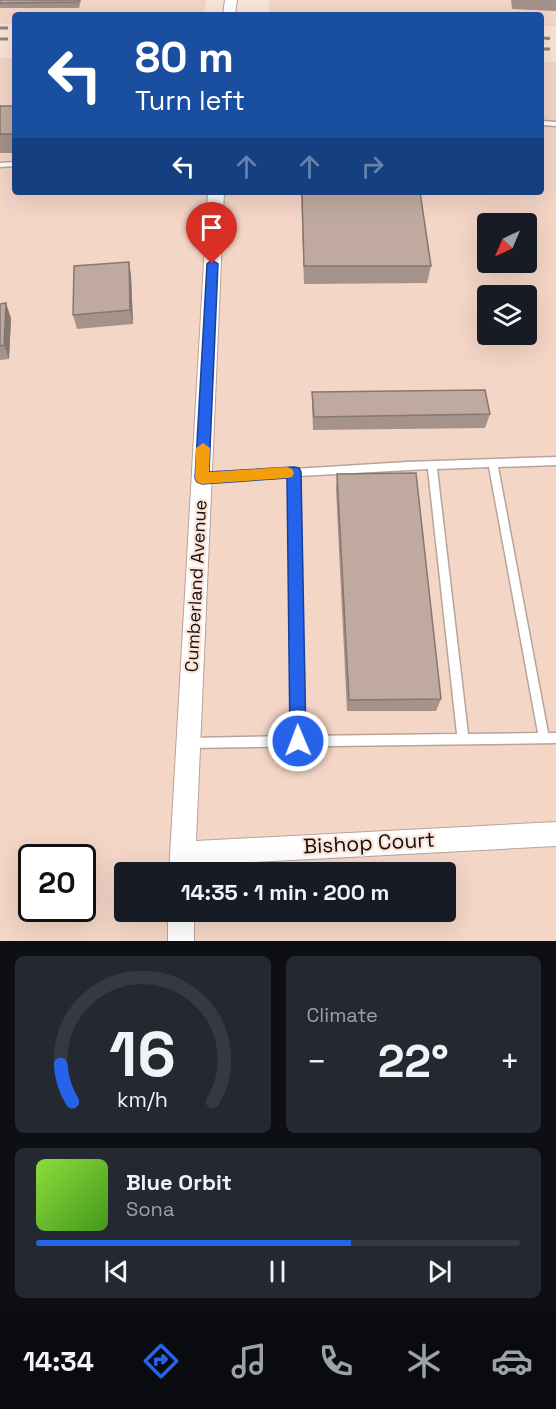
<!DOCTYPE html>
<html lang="en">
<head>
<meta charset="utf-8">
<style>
	:root { --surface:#171b24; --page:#242831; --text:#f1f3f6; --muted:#9ea1a6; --line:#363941; --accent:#2563eb }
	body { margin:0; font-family:"Space Grotesk",sans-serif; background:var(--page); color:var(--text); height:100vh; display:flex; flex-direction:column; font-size:22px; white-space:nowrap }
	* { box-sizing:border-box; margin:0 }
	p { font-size:20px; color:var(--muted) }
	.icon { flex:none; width:33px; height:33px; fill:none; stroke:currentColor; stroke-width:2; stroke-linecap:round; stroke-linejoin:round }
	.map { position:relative; height:941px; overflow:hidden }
	.sheet { display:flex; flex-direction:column; gap:15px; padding:15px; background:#0d0f14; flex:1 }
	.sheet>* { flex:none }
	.top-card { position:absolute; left:12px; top:12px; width:532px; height:183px; border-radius:6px; box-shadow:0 6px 24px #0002; background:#1a4fa0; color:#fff; overflow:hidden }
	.needle { width:39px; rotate:224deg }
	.tools { position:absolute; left:477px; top:213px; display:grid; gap:12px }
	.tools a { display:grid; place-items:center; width:60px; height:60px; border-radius:6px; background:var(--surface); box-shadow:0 6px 24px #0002; font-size:30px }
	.speed { position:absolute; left:18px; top:844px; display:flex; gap:12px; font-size:30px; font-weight:700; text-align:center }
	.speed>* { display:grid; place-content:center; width:78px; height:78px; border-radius:50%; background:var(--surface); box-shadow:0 6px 24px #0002; line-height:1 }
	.speed .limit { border:3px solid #111; border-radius:9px; background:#fff; color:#111 }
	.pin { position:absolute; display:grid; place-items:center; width:51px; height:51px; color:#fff; margin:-62px -26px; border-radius:50% 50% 50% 0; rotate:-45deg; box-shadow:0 0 6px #0007 }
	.pin .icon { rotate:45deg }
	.me { position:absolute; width:66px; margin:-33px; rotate:359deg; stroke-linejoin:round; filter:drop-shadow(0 0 4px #0008) }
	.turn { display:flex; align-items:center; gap:21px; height:126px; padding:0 24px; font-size:27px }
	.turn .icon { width:78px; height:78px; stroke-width:2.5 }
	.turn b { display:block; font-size:42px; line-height:51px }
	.lanes { display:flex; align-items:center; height:57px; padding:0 24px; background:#0003; justify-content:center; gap:30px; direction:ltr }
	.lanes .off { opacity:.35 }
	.big { font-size:45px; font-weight:700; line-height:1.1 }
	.sheet .widget { flex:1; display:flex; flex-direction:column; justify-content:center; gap:9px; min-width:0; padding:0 21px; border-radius:9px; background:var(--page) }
	.sheet .dial { align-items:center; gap:0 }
	.dial svg { height:156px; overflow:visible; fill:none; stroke:var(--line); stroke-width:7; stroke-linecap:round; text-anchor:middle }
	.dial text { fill:var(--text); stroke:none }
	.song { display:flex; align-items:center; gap:18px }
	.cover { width:72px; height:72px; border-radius:9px; background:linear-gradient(135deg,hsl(90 70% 55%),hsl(100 70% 35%)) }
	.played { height:6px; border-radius:3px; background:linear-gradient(90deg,var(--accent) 65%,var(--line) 65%) }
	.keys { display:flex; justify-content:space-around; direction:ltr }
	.heat { display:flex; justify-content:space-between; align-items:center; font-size:33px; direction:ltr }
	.sheet .tiles { flex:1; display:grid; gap:15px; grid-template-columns:1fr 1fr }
	.widget:last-child { grid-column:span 2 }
	.trip { position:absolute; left:114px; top:862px; width:342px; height:60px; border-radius:6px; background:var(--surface); box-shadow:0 6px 24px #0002; font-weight:700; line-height:60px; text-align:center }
	.menu { display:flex; height:96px; justify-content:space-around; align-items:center; background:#090b0e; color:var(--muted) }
	.menu .icon { width:42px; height:42px }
	.menu .current { color:var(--accent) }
	.menu b { font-size:27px; color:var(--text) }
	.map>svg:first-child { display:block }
	.built { fill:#f4d6c7; fill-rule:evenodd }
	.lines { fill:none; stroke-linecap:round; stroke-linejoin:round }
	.service-casing { stroke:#b9a399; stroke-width:3 }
	.minor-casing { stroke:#b9a399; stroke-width:2 }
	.service { fill:#fff; fill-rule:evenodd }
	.minor { fill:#fff; fill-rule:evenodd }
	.rail { stroke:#908179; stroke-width:3; stroke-dasharray:8 8; stroke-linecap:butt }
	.wall { fill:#a5928a }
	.shaded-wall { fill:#867770 }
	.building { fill:#c0aaa0; stroke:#867770; stroke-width:1.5 }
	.route { fill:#2563eb; stroke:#184099; stroke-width:1.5 }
	.slow { fill:#f59e0b }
	.labels { text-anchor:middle; stroke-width:4.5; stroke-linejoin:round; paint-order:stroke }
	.street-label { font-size:18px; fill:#140d09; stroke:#fbe4d9 }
	.near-street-label { font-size:21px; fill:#140d09; stroke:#fbe4d9 }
</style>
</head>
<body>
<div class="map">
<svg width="556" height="941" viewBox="0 0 556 941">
	<rect width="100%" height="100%" fill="#fbe4d9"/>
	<!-- built -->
	<g class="built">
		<path d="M0,0H206L204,15H15V24H0Z"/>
		<path d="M269,0H556V26H542V15H269Z"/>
		<path d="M0,58H15V192H542V62H556V941H0ZM488,224H526V262H488ZM488,296H526V334H488ZM32,858H82V909H32ZM124,873H446V912H124Z"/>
	</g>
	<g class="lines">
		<!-- service casing -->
		<g class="service-casing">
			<g id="service">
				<path d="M542,121L556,122V126L542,125Z"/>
				<path d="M15,162V166L0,167V163Z"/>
				<path d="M556,457V465L498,467L548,733H556V743L188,748L184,747L183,743L184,739L188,738L293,736L290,477L202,482L199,481L197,478L199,475L407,462ZM489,467L538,733L468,734L437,469ZM428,469L457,734L303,736L299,476Z"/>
			</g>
		</g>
		<!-- minor casing -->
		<g class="minor-casing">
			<g id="minor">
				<path d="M225,0H237L235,15H223Z"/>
				<path d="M208,192H224L196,841L556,822V846L234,863L195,866V873H169Z"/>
				<rect x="168" y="912" width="26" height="29"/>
			</g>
		</g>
		<!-- service -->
		<use href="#service" class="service"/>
		<!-- minor -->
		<use href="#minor" class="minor"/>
		<!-- rail -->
		<g class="rail">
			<path d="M0,28H15"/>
			<path d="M542,38L556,39"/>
			<path d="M0,39H15"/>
			<path d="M542,49H556"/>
		</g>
	</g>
	<!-- wall -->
	<g class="wall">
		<path d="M0,0H81L79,8H0Z"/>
		<path d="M511,0H556V11L512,9Z"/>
		<rect x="0" y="106" width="15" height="47"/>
		<path d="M301,192H420L431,266L427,283L304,284Z"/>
		<path d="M129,262L131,276L133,324L77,329L73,315Z"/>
		<path d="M0,304L11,318L9,359L0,360Z"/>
		<path d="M312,392L490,414L485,428L313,430L312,406Z"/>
		<path d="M337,474L441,699L436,711H347L336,489Z"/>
	</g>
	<!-- shaded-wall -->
	<g class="shaded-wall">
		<path d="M129,262L131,276L133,324L130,310Z"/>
		<path d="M6,303L11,318L9,359L4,345Z"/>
	</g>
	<!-- building -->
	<g class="building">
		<path d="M0,0H79L78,2L0,3Z"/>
		<rect x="0" y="106" width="15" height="28"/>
		<path d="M302,192H420L431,266H304Z"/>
		<path d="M129,262L130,310L73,315L74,266Z"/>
		<path d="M6,303L4,345L0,346V304Z"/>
		<path d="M485,390L490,414L314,417L312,392Z"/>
		<path d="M416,473L441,699L349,700L337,474Z"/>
	</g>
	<!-- route -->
	<path class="route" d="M212,260L218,264L209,472L294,467L299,468L301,472L306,741L304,747L298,749L292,747L290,741L287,478L202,484L197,482L195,478L207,264Z"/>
	<!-- slow -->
	<path class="slow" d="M203,443L210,448L209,472L287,467L292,469L294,473L292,477L287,478L202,484L197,482L195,478L196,448Z"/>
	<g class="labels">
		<!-- street labels -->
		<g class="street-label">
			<text transform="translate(196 586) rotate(-87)" y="6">Cumberland Avenue</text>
		</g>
		<!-- near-street labels -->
		<g class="near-street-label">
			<text transform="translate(369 843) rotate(-3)" y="7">Bishop Court</text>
		</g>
	</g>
</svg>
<div class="tools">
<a><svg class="needle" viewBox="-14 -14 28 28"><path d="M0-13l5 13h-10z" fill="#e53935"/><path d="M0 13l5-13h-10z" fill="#9ea1a6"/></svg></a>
<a><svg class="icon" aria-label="layers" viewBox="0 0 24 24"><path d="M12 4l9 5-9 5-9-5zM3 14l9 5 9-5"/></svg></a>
</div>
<div class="speed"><div class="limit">20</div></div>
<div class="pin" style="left:212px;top:264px;background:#d93025"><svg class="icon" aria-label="arrive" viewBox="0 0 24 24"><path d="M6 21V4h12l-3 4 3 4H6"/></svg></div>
<svg class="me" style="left:298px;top:741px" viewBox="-20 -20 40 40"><circle r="17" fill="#2563eb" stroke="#fff" stroke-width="3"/><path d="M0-11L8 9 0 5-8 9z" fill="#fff"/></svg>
<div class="trip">14:35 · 1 min · 200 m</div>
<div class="top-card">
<div class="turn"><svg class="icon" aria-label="left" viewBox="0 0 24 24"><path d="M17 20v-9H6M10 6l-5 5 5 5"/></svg><div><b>80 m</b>Turn left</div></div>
<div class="lanes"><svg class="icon" aria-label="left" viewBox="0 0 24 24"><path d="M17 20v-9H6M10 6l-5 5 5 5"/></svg><svg class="icon off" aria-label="ahead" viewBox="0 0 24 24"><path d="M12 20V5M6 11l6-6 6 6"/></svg><svg class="icon off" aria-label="ahead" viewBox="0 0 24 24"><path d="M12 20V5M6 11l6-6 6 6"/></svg><svg class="icon off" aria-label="right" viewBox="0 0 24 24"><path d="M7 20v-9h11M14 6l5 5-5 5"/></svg></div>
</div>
</div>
<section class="sheet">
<div class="tiles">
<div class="widget dial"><svg viewBox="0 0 100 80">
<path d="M14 69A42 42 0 1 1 86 69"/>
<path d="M14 69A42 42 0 0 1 8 50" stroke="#2563eb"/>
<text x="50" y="56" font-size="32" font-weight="700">16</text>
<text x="50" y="72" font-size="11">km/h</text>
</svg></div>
<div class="widget"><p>Climate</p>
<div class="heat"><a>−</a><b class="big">22°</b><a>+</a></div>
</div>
<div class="widget">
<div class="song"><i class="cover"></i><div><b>Blue Orbit</b><p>Sona</p></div></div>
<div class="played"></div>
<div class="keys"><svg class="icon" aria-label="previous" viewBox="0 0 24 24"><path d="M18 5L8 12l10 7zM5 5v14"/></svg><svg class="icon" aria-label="pause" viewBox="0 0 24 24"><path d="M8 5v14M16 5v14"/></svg><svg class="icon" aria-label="next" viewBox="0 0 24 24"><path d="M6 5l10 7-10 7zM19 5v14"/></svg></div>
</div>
</div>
</section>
<nav class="menu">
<b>14:34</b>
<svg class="icon current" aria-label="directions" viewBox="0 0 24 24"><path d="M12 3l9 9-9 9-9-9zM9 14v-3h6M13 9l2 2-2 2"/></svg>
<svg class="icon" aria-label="music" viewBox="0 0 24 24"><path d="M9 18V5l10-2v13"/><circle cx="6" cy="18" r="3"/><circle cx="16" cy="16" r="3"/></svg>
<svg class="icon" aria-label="phone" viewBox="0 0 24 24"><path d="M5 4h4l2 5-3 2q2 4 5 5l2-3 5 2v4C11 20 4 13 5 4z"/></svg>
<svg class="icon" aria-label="climate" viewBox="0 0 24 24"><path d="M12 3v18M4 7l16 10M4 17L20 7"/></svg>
<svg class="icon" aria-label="car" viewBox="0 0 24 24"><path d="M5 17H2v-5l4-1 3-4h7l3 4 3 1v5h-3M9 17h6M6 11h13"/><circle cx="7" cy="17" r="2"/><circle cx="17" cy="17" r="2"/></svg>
</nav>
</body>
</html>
